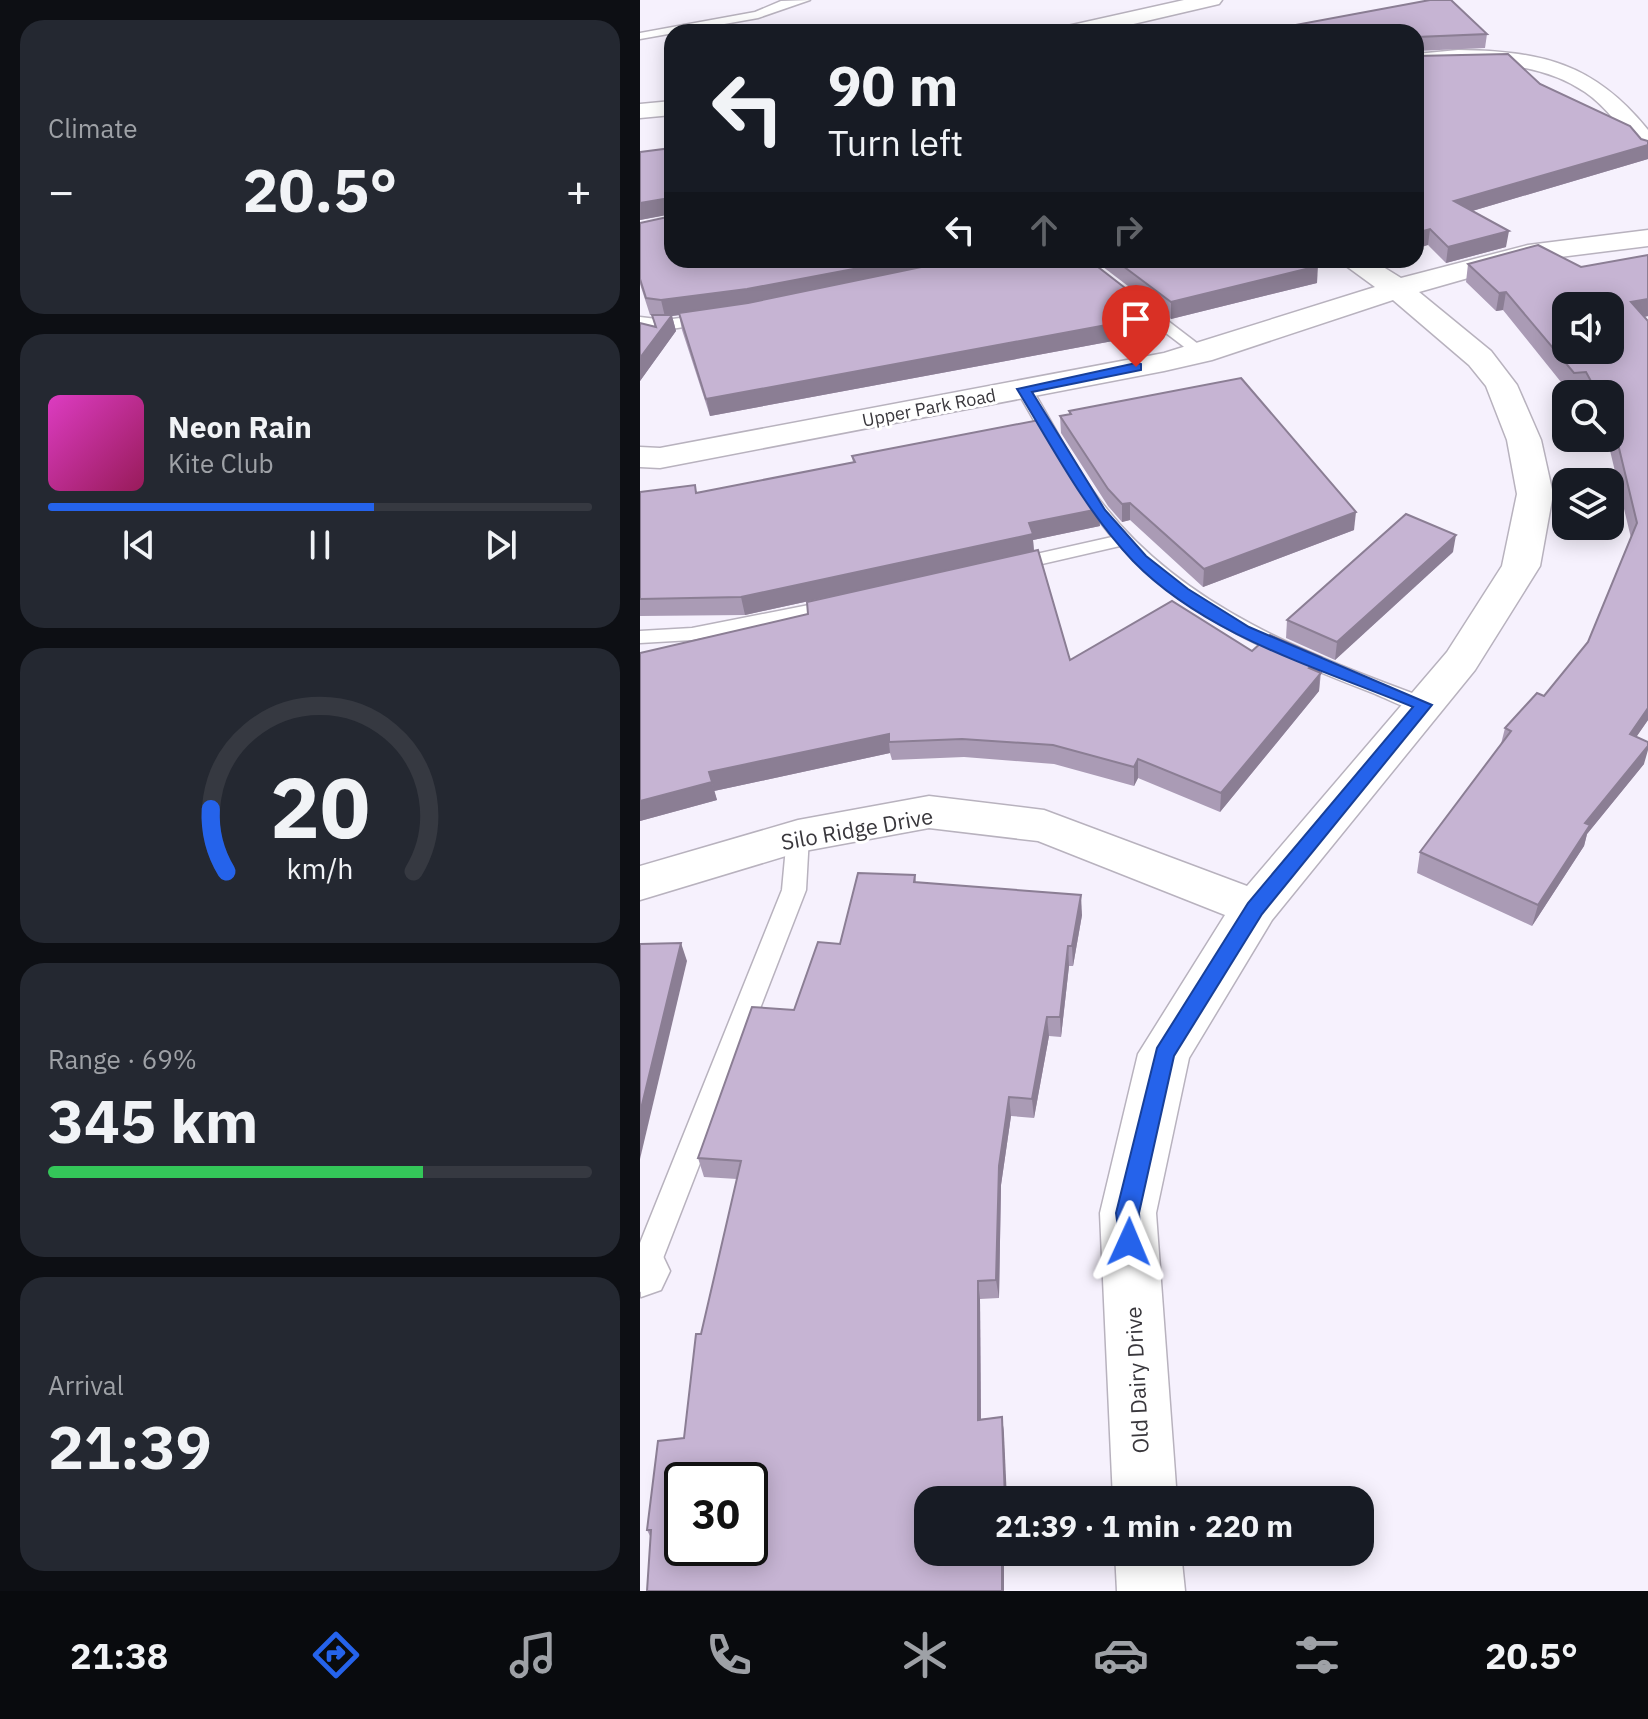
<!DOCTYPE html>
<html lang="en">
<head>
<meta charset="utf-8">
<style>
	:root { --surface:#171b24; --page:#242831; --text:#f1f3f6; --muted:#9ea1a6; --line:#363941; --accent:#2563eb }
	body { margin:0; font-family:"IBM Plex Sans",sans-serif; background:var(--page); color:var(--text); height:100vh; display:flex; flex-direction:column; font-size:30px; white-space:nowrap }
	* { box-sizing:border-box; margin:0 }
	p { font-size:26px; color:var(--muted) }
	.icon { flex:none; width:44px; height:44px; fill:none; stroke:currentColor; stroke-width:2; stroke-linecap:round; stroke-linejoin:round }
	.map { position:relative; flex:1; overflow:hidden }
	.side { display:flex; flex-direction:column; gap:20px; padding:20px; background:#0d0f14; width:640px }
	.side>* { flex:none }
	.top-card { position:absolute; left:24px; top:24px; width:760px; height:244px; border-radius:24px; box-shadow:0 4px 20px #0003; background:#171b24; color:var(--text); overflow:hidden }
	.fabs { position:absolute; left:912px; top:292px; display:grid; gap:16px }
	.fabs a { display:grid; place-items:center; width:72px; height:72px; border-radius:16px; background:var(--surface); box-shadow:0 4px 20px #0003; font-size:40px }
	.speed { position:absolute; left:24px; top:1462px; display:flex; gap:16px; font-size:40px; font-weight:700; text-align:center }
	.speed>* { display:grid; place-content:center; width:104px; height:104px; border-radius:50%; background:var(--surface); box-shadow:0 4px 20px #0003; line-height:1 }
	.speed .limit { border:4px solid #111; border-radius:12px; background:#fff; color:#111 }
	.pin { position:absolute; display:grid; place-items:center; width:68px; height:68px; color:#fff; margin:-82px -34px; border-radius:50% 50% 50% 0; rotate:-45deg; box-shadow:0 0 8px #0007 }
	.pin .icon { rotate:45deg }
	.me { position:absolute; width:88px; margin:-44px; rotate:1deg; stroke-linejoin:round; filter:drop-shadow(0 0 6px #0008) }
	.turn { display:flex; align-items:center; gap:28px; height:168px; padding:0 32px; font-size:36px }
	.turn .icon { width:104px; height:104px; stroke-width:2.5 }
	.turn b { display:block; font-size:56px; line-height:68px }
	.lanes { display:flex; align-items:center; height:76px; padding:0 32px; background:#0003; justify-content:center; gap:40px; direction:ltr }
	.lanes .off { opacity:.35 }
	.big { font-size:60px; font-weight:800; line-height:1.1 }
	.side .card { flex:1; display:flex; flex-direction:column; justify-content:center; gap:12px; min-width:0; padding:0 28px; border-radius:24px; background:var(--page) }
	.side .dial { align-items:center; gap:0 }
	.dial svg { height:208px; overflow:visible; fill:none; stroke:var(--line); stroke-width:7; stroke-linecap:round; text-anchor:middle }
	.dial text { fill:var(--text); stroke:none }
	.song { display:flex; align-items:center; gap:24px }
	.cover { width:96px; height:96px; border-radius:12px; background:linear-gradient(135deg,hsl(310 70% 55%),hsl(330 70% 35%)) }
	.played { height:8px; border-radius:4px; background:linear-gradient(90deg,var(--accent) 60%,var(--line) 60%) }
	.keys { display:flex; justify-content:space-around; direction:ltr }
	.heat { display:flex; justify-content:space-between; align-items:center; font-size:44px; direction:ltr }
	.charge { height:12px; border-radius:6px; background:linear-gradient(90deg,#34c759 69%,var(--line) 0) }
	.trip { position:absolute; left:274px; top:1486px; width:460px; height:80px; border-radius:24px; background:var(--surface); box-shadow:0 4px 20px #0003; font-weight:800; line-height:80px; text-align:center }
	.dock { display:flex; height:128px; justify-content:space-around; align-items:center; background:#090b0e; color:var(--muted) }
	.dock .icon { width:56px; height:56px }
	.dock .current { color:var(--accent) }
	.dock b { font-size:36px; color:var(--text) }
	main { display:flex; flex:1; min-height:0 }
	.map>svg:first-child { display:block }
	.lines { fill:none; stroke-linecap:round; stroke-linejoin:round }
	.lane-casing { stroke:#b8b2be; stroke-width:3 }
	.street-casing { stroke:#b8b2be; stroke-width:3 }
	.lane { fill:#fff; fill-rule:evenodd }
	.street { fill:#fff; fill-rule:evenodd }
	.wall { fill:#aa9bb5 }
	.shaded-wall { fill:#8b7e94 }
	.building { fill:#c6b4d3; stroke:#8b7e94; stroke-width:2; fill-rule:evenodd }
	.route { fill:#2563eb; stroke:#184099; stroke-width:2 }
	.labels { text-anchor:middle; stroke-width:6; stroke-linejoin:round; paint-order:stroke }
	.far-street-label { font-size:18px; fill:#39373c; stroke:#fff }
	.street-label { font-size:22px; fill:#39373c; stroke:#fff }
</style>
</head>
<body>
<main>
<section class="side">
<div class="card"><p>Climate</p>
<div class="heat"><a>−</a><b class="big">20.5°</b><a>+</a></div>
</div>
<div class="card">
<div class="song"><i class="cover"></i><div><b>Neon Rain</b><p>Kite Club</p></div></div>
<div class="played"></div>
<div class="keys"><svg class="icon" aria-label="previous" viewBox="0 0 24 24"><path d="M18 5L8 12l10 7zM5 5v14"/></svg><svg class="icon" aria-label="pause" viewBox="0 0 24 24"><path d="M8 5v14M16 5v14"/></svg><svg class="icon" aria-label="next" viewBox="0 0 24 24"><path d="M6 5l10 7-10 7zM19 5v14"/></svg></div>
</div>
<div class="card dial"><svg viewBox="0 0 100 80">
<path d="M14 69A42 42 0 1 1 86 69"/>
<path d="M14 69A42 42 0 0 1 8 45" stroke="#2563eb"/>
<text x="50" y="56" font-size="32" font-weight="700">20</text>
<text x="50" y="72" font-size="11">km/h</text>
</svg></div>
<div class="card"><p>Range · 69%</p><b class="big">345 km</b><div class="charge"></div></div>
<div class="card"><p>Arrival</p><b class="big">21:39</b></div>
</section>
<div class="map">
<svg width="1008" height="1591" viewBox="0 0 1008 1591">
	<rect width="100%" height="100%" fill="#f6f1fd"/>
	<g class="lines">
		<!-- lane casing -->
		<g class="lane-casing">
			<g id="lane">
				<path d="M170,0L118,18L0,39V33L115,12L141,1Z"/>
				<path d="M484,295H494L566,350V356H556L484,301Z"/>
				<path d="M70,314L78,319L75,322L25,330L0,327V317L25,320Z"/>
				<path d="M384,384L392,389C416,428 436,472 466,508C547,610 673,656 791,700L794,705L791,710C774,714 750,700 733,693C644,659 546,619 480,546L372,571L365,569V561L472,537L431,485L376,389Z"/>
				<path d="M194,600L201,602L204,606L201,610L52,640L0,643V631L52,628Z"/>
				<path d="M158,828L169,836L166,890L15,1279L10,1288L0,1292V1243L142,890L147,836Z"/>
			</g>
		</g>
		<!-- street casing -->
		<g class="street-casing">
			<g id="street">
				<path d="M544,0H582L579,4L459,32H420L423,27Z"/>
				<path d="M818,50C901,51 954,63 1008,130V155L999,152C983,131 967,107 945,92C898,60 830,59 776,68V54Z"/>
				<path d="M32,101V115L0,118V104Z"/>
				<path d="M1008,230V246L888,261L779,292L851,351L877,385L901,440L913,494L900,566L835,670L632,920L549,1058L516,1213L537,1500H473L460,1213L498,1054L585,915L398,841L289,828L159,852L0,900V866L158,820L289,796L404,810L607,886L807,652L862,566L877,494L867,440L846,386L829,365L753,300L572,360L524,371L20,468L0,467V447L20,448L524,353L735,287L698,260H732L761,278L888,245Z"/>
				<path d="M0,1245L21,1252L30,1271L21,1290L1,1297Z"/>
				<path d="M475,1552H541L545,1591H477Z"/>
			</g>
		</g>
		<!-- lane -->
		<use href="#lane" class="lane"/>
		<!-- street -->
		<use href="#street" class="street"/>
	</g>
	<!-- wall -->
	<g class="wall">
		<path d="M776,32L847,34L845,48L776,51Z"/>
		<path d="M776,56L900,84L1001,139L1008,141V159L832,211L866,247L806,263L788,245Z"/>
		<path d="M0,152L511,308V325L489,331V338L70,416L42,330L39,315L32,316L36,331L0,381V323L15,327L12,315H10L0,284V223L32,216L31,214L0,220Z"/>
		<path d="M1008,255V316L1004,317L1008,720L996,737L1004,764L947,834L944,846L892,926L777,873L780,852L861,744L865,728L904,696L948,642L991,538L967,438H970V394H944L942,391L929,392L863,310L856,311L826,282L828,264L941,267Z"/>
		<path d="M454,260H670L677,283L531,319Z"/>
		<path d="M429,411L714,530L563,587L490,520L482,522L468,506L421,433L420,416L429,415Z"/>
		<path d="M212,456L460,526L393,540L394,551L430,660L612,651L681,673L679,691L580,812L498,778L494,786L414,764L324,757L252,760L250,753L74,791L77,800L0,821V653L168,614L266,580L105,615L0,616V492L57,493L213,463Z"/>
		<path d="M813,552L695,660L646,638L647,620Z"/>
		<path d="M275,875L276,882L442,915L433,966H429L421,1037L409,1036L394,1118L371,1116L361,1185L359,1298L340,1299L341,1419L362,1417L364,1434L288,1500L364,1552V1591H7L11,1538L7,1530L44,1438L61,1334L97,1179L64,1177L58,1158L154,1010L200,944Z"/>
	</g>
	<!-- shaded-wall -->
	<g class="shaded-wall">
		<path d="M1008,145V159L812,217L814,201Z"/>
		<path d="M30,198L32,214L0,220V203Z"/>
		<path d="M790,229L788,245L776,249V233Z"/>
		<path d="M869,231L866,247L806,263L808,247Z"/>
		<path d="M261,260H348L111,306L32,316L36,331L0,381V358L25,317L21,300Z"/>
		<path d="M678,266L677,283L531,319V302Z"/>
		<path d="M866,292L863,310L856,311L859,293Z"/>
		<path d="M1008,299V316L987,321L991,302Z"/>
		<path d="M511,308V325L489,331V338L70,416L66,399L484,315Z"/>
		<path d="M490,503V520L482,522V504Z"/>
		<path d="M459,509L460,526L393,540L394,552L105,615L101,597L389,523Z"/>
		<path d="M716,512L714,530L563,587L564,569Z"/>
		<path d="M816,535L813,552L695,660L697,642Z"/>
		<path d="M681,657L679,691L580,812L581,793L669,668Z"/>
		<path d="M1008,708V720L984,755L990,734Z"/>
		<path d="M249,734V742L250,753L74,791L69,772Z"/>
		<path d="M1008,746V750L1004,764L947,834L944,846L892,926L898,905L945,823Z"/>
		<path d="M498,759V778L494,786V767Z"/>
		<path d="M72,782L77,800L0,821V801Z"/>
		<path d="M441,895L442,915L433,966L432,946Z"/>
		<path d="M41,943L47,961L0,1159V1113Z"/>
		<path d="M428,946L429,966L421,1037L420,1017Z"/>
		<path d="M407,1017L409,1036L394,1118L392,1099Z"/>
		<path d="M369,1097L371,1116L361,1185L359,1298L356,1280L359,1166Z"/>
		<path d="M338,1281L340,1299L341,1437L338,1420Z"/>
		<path d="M362,1417L364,1434L367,1500H365Z"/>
		<rect x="362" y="1552" width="2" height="39"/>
	</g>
	<!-- building -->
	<g class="building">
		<path d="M790,0H811L847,34L777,37L776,52V32H618Z"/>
		<path d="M868,54L900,84L990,126L1001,139L1008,141V145L814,201L869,231L808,247L790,229L776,233V56Z"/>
		<path d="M32,148V260H261L107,289L21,300L6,298L0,279V223L32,216L30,198L0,203V152Z"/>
		<path d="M898,245L941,267L1008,255V299L991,302L1008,321V708L990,734L1008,742V746L945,823L950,825L898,905L780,852L871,731L865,728L897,693L904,696L948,642L997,523L972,419L970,415V394H958L946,372L934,373L866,292L859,293L828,264ZM926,306H970V350H926Z"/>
		<path d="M315,260H449L511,308L484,315L488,321L66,399L39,313L108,303Z"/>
		<path d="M475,260H670L678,266L531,302Z"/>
		<path d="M12,315H32L0,358V323L16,327Z"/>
		<path d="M601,378L716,512L564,569L490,503L482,504L468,489L420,416L431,414L429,411Z"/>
		<path d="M399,420L428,470L459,509L389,523L393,534L101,597L0,599V492L55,485L56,493L215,462L212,456Z"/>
		<path d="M766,514L816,535L697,642L647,620Z"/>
		<path d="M398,550L430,660L532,601L612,651L630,635L681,657L669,668L681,673L581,793L498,759L494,767L413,745L322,739L249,742V734L69,772L72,782L0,801V653L168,614L167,602Z"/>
		<path d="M218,873L275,875L274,882L441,895L432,946H428L420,1017H407L392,1099L369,1097L359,1166L356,1280L338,1281V1420L362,1417L365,1500H288V1552H362V1591H7L11,1530H7L18,1441L44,1438L56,1334H61L101,1161L58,1158L112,1007L154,1010L178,942L200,944ZM42,1480H110V1548H42Z"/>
		<path d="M41,943L0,1113V944Z"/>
	</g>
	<!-- route -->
	<path class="route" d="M496,363L501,364V370L392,392L465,510L506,556L548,589L609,627L792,705L622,914L534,1056L499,1213L501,1242L498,1250L489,1253L481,1250L476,1213L517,1048L608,903L773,707C679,668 566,636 493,561C445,510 413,448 377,389Z"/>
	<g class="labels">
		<!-- far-street labels -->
		<g class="far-street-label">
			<text transform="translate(289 408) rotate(-11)" y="6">Upper Park Road</text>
		</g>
		<!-- street labels -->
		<g class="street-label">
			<text transform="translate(217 829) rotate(-10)" y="8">Silo Ridge Drive</text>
			<text transform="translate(497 1380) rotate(-93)" y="8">Old Dairy Drive</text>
		</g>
	</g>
</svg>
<div class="fabs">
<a><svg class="icon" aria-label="sound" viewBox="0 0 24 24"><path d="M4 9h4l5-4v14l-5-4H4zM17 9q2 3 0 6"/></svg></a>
<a><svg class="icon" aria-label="search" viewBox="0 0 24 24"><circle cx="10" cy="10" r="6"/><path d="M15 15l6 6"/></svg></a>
<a><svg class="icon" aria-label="layers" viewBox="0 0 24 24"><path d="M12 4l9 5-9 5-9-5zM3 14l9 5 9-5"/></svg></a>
</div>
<div class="speed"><div class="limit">30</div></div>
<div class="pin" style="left:496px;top:367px;background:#d93025"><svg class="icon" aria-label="arrive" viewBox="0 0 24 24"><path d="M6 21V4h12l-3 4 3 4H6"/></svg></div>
<svg class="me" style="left:489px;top:1242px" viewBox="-20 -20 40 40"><path d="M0-17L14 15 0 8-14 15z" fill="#2563eb" stroke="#fff" stroke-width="4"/></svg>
<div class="trip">21:39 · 1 min · 220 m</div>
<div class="top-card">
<div class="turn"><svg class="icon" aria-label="left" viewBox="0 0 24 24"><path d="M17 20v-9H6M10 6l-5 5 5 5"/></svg><div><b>90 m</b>Turn left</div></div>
<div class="lanes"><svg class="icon" aria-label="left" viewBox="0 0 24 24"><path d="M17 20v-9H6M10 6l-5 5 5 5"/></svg><svg class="icon off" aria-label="ahead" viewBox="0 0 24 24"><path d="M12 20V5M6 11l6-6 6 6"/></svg><svg class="icon off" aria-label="right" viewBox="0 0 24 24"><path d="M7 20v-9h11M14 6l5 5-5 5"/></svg></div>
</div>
</div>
</main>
<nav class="dock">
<b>21:38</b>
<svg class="icon current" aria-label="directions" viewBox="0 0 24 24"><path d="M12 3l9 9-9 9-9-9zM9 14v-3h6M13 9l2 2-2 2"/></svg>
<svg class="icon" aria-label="music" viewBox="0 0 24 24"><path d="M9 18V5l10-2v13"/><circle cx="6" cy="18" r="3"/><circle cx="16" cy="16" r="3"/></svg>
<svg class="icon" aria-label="phone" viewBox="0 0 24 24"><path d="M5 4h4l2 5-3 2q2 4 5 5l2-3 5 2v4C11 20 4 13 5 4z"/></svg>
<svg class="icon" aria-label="climate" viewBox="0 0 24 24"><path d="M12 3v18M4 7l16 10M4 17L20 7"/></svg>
<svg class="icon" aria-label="car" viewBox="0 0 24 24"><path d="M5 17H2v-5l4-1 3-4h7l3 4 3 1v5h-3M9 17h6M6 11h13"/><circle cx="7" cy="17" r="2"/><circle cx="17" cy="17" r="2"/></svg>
<svg class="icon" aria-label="filters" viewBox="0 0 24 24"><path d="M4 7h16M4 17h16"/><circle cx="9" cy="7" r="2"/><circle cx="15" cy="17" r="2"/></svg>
<b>20.5°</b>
</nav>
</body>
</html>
